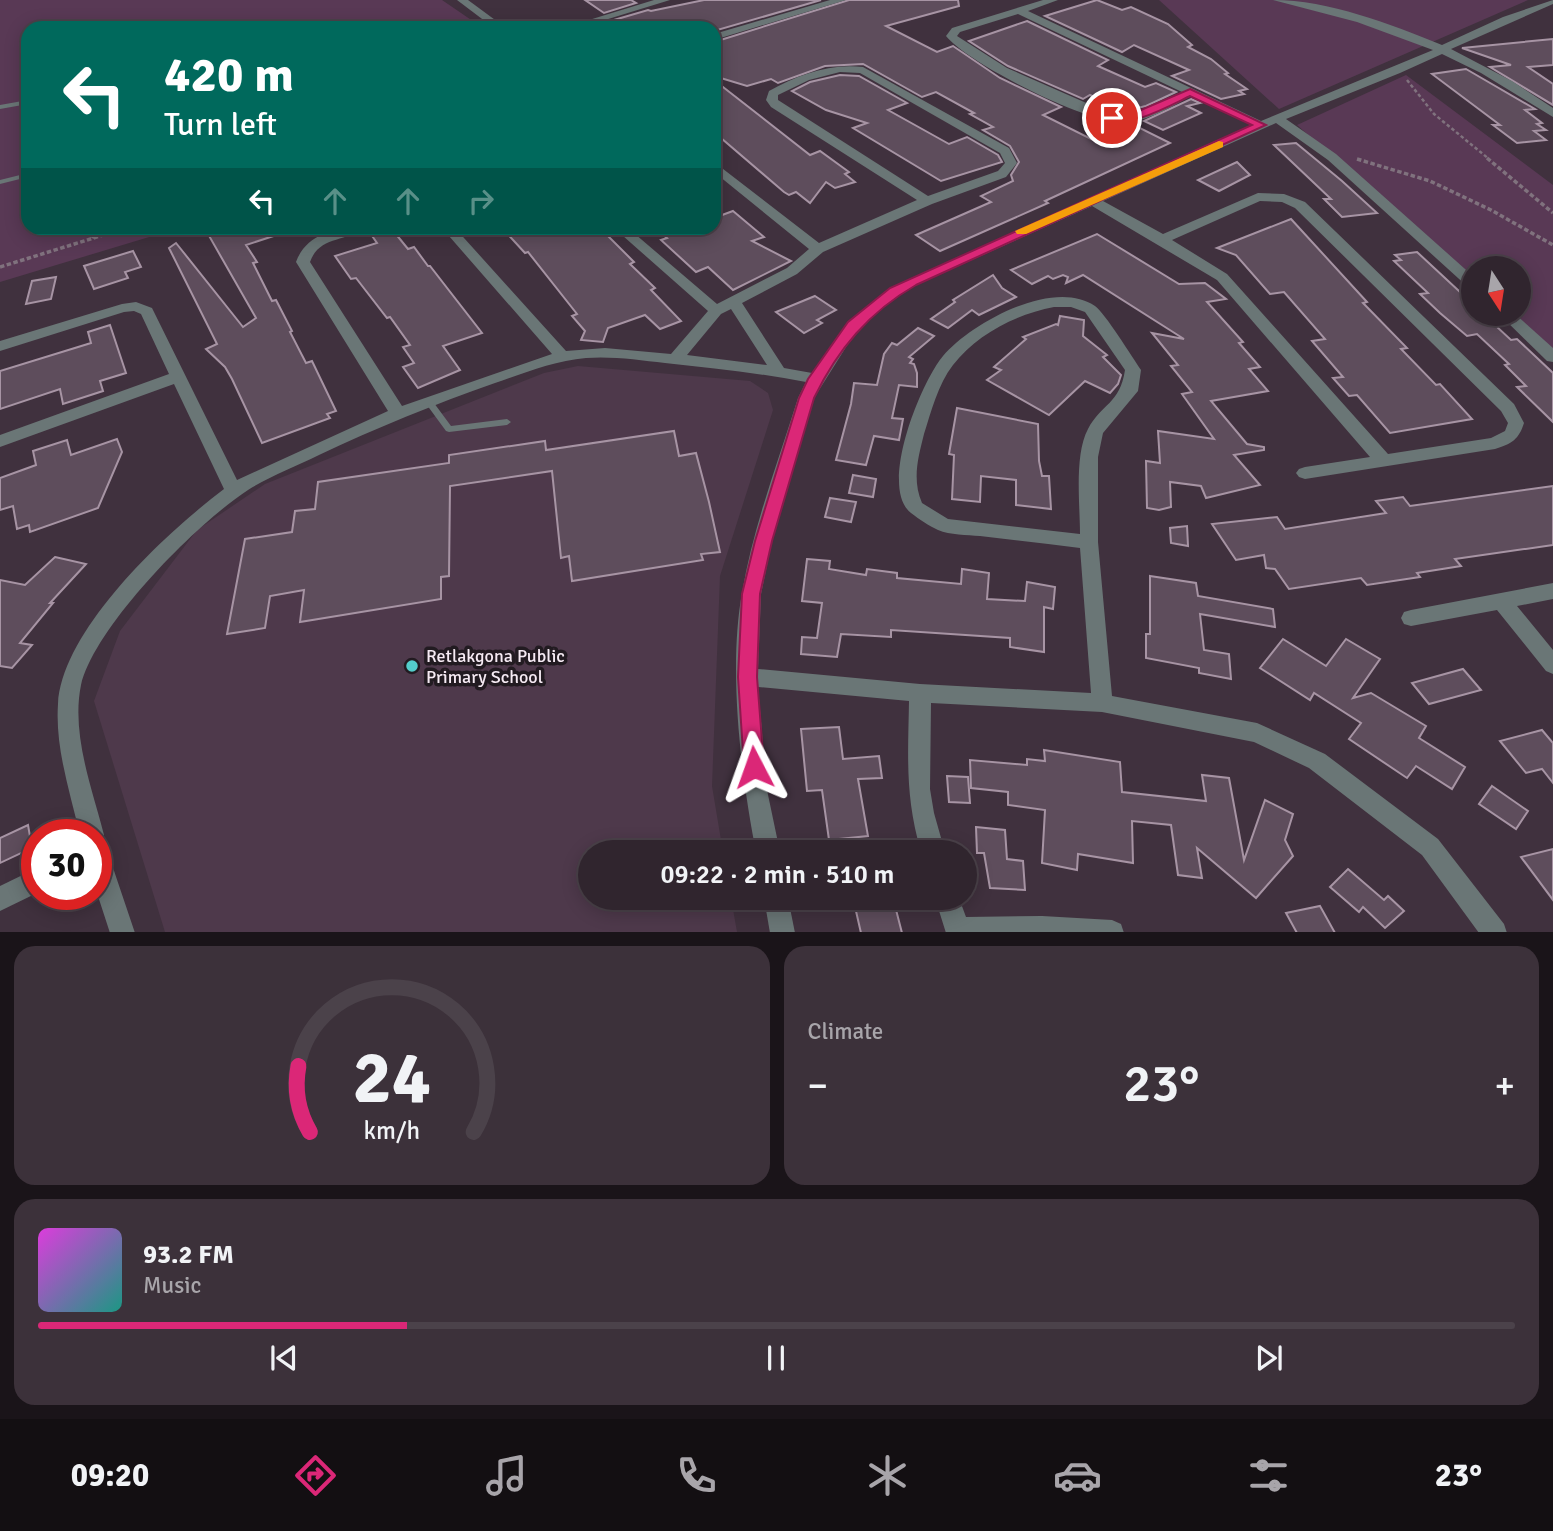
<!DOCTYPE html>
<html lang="en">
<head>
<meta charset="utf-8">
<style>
	:root { --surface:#30252e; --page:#3c313a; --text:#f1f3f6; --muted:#a8a5aa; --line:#4b424a; --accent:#db2777 }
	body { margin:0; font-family:Signika,sans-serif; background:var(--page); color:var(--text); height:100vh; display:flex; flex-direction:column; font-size:26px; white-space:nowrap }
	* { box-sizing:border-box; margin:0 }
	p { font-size:23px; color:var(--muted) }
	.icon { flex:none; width:38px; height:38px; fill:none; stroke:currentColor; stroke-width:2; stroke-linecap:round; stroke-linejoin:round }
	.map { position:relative; height:932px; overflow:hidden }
	.sheet { display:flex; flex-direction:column; gap:14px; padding:14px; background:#1a1419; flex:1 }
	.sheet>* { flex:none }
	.banner { position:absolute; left:21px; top:21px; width:700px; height:214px; border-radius:21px; box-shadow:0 4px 18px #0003,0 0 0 2px var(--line); background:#00695c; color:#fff; overflow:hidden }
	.needle { width:46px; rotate:168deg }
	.buttons { position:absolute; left:1461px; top:256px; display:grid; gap:14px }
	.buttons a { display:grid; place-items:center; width:70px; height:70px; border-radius:50%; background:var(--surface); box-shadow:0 4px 18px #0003,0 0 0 2px var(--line); font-size:35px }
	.speed { position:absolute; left:21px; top:819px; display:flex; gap:14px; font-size:35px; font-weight:700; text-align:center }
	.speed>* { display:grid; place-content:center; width:91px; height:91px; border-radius:50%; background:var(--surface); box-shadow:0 4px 18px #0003,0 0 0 2px var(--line); line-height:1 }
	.speed .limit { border:10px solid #d22; background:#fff; color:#111 }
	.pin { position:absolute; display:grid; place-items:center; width:60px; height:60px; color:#fff; margin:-30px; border:4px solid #fff; border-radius:50%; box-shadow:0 2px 7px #0007 }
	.me { position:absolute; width:77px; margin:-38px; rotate:356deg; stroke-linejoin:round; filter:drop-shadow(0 0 5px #0008) }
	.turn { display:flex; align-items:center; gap:24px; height:147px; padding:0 28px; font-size:32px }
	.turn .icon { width:91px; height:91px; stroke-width:2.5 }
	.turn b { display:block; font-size:49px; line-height:60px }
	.lanes { display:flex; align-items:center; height:66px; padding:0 28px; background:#0003; justify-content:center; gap:35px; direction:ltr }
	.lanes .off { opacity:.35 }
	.big { font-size:52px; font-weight:600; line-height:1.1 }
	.sheet .tile { flex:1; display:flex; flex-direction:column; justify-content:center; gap:10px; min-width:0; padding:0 24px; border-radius:21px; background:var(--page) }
	.sheet .dial { align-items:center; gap:0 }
	.dial svg { height:182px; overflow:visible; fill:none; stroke:var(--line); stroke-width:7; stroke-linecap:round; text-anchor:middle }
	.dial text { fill:var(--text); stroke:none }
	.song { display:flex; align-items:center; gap:21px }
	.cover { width:84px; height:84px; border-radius:10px; background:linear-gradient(135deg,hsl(300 70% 55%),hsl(170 70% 35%)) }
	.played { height:7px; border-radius:4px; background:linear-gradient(90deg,var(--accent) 25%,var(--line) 25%) }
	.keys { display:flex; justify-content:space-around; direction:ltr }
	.heat { display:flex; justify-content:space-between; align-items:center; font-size:38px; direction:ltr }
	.sheet .tiles { flex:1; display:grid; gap:14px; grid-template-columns:1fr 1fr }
	.tile:last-child { grid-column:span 2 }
	.trip { position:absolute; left:578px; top:840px; width:399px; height:70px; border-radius:35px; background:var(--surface); box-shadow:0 4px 18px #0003,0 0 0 2px var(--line); font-weight:600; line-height:70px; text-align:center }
	.tabs { display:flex; height:112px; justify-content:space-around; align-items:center; background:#130f12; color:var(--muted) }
	.tabs .icon { width:49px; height:49px }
	.tabs .selected { color:var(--accent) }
	.tabs b { font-size:32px; color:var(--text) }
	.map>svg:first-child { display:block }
	.built { fill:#4e394b }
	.green { fill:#593955 }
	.building { fill:#5e4d5c; stroke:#a794a4; stroke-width:2 }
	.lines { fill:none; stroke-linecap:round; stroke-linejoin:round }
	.path-far1 { stroke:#80727e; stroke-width:2.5; stroke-dasharray:3.5 2.5; stroke-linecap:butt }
	.path { stroke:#80727e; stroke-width:3.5; stroke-dasharray:4.5 2.5; stroke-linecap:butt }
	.lane { fill:#6a7676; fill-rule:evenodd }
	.street { fill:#6a7676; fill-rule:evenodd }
	.route { fill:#db2777; stroke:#8e194d; stroke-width:2 }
	.slow { fill:#f59e0b }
	.poi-dot { fill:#53cdcb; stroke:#221b21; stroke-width:2.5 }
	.labels { text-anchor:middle; stroke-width:7; stroke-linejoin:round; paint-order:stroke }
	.poi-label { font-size:18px; fill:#f6ebf4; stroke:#221b21; text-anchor:start }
</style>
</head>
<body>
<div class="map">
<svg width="1553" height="933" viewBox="0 0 1553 933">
	<rect width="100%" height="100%" fill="#40313e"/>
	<!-- built -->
	<path class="built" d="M578,366L750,381L768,393L773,410L720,576L712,786L723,852H590V898H731L737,932H165L94,701L120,631L197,530L265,484L544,373Z"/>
	<!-- green -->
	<g class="green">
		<path d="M0,0H442L483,28H28V228H179L0,282Z"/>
		<path d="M1159,0H1528L1279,109Z"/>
		<path d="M1406,75L1553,185V352L1509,313H1519V268H1474L1473,281L1297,125Z"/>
	</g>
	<!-- building -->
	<g class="building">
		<path d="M585,0H631L636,3L604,13Z"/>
		<path d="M704,0H821L714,31V28H611V22L614,20L648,10L651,11Z"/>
		<path d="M849,0H958L959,6L886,26L937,52L953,46L1000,78L1061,107L1043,115L1101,144L1140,128L1170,143L1045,201L1048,203L940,251L916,235L991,202L981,196L1013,181L1011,175L1019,162L1010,146L983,130L993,127L970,114L974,113L936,92L922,97L863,64L825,66L778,83L771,79L747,86L714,76V42Z"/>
		<path d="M1097,0L1122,10L1131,7L1168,24L1192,45L1188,47L1211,59L1228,73L1225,74L1247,89L1239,91L1244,94L1221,99L1172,76L1189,70L1134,45L1122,52L1045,16Z"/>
		<path d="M1027,21L1108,60L1098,66L1145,87L1156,83L1176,92L1146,106L1124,111L1090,95L1083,99L1008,66L969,41Z"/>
		<path d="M1553,39V65L1528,67L1553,84V105L1490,67L1511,65L1462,48Z"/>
		<path d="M1466,69L1535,109L1525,110L1542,123L1537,124L1546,130L1534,131L1546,140L1517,143L1493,125H1500L1432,74Z"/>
		<path d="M840,75L859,76L907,103L888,110L949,144L967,137L998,155L1002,162L941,181L853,128L867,123L826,110L792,91L810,82Z"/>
		<path d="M714,80L810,155L820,151L849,172L845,174L855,182L835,188L826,182L810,203L796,192L789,195L784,192L714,132Z"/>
		<path d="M1191,99L1200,103L1187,106L1201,113L1163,130L1144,121Z"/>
		<path d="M1296,143L1342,181L1377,213L1342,217L1324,199H1331L1274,145Z"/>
		<path d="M1237,162L1250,175L1219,191L1198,180Z"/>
		<path d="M733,211L764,237L752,241L791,261L733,290L708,267L696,272L661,240L667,238L655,228H714V218Z"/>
		<path d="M1291,219L1367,302L1363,303L1407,348L1401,349L1436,385L1440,384L1472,419L1390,433L1357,395L1349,396L1333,378L1343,377L1312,341L1325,339L1284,292L1270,294L1236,255L1217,248Z"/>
		<path d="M231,228H289V231L246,245L257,262L253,263L272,301L276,300L292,331L290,332L306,363L312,361L336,411L327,414L330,418L262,443L232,379L225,367L206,349L217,344L169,248L176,243L243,327L256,318L208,234Z"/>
		<path d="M391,228L408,249L414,247L428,266H430L482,333L443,346L460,370L418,388L403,367L414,363L403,347L410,345L390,317L387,318L356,278L351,279L335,256L377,243L370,233Z"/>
		<path d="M502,228H600L634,262L630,264L655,288L651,290L681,321L660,329L645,315L608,328L603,342L581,340L585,331L572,316L577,314L528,252L525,253Z"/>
		<path d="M1097,234L1179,284L1205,283L1226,299L1207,302L1243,342L1239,343L1260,367L1249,369L1268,391L1211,401L1247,444L1264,447V450L1234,455L1260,485L1206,498L1201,486L1170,482L1171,507L1159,510L1147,508L1146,461L1160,463L1158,431L1214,439L1182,394L1192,392L1171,366L1178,365L1152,333L1184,339L1083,275L1066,283L1068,277L1063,275L1053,279L1048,276L1032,284L1011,270Z"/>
		<path d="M133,251L141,267L125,272L128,278L94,289L84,266Z"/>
		<path d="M1417,252L1474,305V313H1482L1511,340L1517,339L1553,373V422L1517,387L1526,386L1505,365L1509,364L1477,334L1467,336L1440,313L1420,294L1428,293L1394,261L1401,260L1395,255Z"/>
		<path d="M993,275L1002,288L1016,297L979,315L972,310L948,328L931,319L955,302L953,300Z"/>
		<path d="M56,277L51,299L26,304L32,281Z"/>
		<path d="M815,296L836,310L817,320L822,323L804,333L776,312Z"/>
		<path d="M1060,316L1084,320L1083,336L1107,355L1103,357L1121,375L1118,384L1110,393L1085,381L1049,415L987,380L1001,370L994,367L1026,339L1023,337L1056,324L1058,325Z"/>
		<path d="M110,325L126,373L100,381L103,391L63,404L60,389L0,409V371L91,343L88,332Z"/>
		<path d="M918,328L934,336L909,357L913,359L910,363L914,364L917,373V387L899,385L892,418L903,419L899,440L874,436L866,465L836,460L851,404L854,383L877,385L884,354L892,343L897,345Z"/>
		<path d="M957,408L1038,424L1039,461L1042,476H1049L1051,509L1016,505V480L981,476L980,502L952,499L954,455L949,454Z"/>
		<path d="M674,431L679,456L696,453L709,502L720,552L701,554L703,560L572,581L569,556L561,558L552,471L450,486L449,576L441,577V599L300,622L304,590L270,596L265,628L227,634L245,539L292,532L295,511L315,509L318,482L449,463V455L545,441L546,450Z"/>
		<path d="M117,439L122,452L98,508L30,532L29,525L17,529L13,506L0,510V478L36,465L33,451L67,440L71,455Z"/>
		<path d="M853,475L876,479L873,497L849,493Z"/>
		<path d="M1553,486V545L1455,559L1461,566L1417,573L1420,577L1367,585L1361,578L1289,589L1275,569L1266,568L1264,555L1236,560L1212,524L1277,517L1285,529L1386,513L1376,501L1403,497L1410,506Z"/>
		<path d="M830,498L856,502L851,522L825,517Z"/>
		<path d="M1187,526L1188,546L1171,543L1170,528Z"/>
		<path d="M55,557L86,564L50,603H53L20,643L32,645L12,668L0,666V580L25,585Z"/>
		<path d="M807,559L830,561L829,569L866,575L867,569L897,573V578L961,584L962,569L989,573L987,599L1025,601L1027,582L1055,587L1053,609L1044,607V652L1010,647V638L891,630V637L841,634L837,657L801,654L802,637L817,638L822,603L802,601Z"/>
		<path d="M1150,576L1196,583L1198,596L1273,609L1275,627L1200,614L1204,650L1229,654L1231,679L1199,673V668L1146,658V634H1150Z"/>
		<path d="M1283,639L1326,666L1346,639L1380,659L1353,698L1371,693L1426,726L1419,738L1465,767L1452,789L1416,766L1407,778L1349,739L1361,723L1314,693L1310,700L1260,668Z"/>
		<path d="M1463,669L1481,690L1429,704L1412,683Z"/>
		<path d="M839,727L843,759L879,756L882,778L858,779L868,836L829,840L822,790L807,791L801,729Z"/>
		<path d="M1542,730L1553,743V783L1542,769L1526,773L1500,741Z"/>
		<path d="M1044,750L1120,762L1122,792L1206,801L1202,775L1229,778L1244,860L1265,800L1293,814L1285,840L1293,856L1256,898L1197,848L1202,878L1178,875L1171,825L1132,821L1133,863L1078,854L1077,870L1042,863L1045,810L1008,805V792L971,788L970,760L1027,765V759L1045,761Z"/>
		<path d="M947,776L968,777L970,803L949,802Z"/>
		<path d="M1492,786L1528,811L1516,829L1479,804Z"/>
		<path d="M28,825L32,848L0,863V838Z"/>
		<path d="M976,827L1005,830L1007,859L1023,861L1025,890L990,888L984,853H977Z"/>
		<path d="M1553,849V900L1521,857Z"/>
		<path d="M1348,869L1384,900L1388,896L1404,911L1385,928L1363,907L1359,912L1330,887Z"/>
		<path d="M853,898H893L902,933H861Z"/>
		<path d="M1320,906L1335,933H1297L1286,913Z"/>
	</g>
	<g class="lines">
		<!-- path-far1 -->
		<path class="path-far1" d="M1407,80L1434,114L1489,159"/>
		<!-- path -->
		<g class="path">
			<path d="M1487,158L1553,213"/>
			<path d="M1357,159L1430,181L1491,210L1553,245"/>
			<path d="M92,238L100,228"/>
			<path d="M0,267L126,228"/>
		</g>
		<!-- lane -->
		<g class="lane">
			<path d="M28,100V104L0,109V105Z"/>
			<path d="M28,173V177L0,184V180Z"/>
			<path d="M428,398L431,399L451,426L507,419L511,422L507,425L449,432L446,431L424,401Z"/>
		</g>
		<!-- street -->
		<g class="street">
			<path d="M457,0H468L506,28H494Z"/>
			<path d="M654,0H670L579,28H563Z"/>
			<path d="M830,0H846L714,40V34Z"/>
			<path d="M1043,0H1058L1028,11L1261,121L1433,50L1357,22L1273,0C1329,0 1390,24 1442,45L1503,17L1553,0V4L1451,49L1512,81L1553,108V117L1481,73L1442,54L1400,73L1286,119L1336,154L1474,277V289L1469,288L1328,160L1276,123L1103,201L1163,234L1258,193L1284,194L1305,202L1514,404L1524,423C1519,439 1512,444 1495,449L1305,479L1299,477L1296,473L1299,469L1305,467L1370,457L1217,280L1092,206L916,285L900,294L858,328L814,398L772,541L761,594L758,669L920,684L1091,693L1080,548C1047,544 1013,540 980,536C967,535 950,535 938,530C929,526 919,519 911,513C878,487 921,382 943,356C970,324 1053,277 1095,306C1105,313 1132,357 1141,370L1138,391L1103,433L1098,457V542L1112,696L1257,723L1325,754L1438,839L1504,924L1507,933H1479L1422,855L1309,768L1254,742L1102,712L931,703L930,789L934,813L945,852H921C905,796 908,758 909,701L758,687L767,790L780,852H756C741,775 728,670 742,593C753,527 778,462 798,398L806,382C759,373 712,368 665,363C639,360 612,356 586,358C554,361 524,373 495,383C435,404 376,428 319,455C295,467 270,476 248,490C197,523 95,626 81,685C71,734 92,788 104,835L100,843L104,845L108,853L135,933H110L96,890V835H80C70,792 55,748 58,704C62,629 167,532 224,489L174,384L0,447V435L169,374L141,314L134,311L124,312L0,351V341L122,304L136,302L152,308L237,480L388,411L296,262C306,234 337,226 364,228C346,242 319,236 310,262L402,406L552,354L442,228H455L566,351L605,348L671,354L708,311L614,228H628L717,304L787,268L809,249L714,172V162L819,243L917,200L771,107L766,100L769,91C798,75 829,63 863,67L1009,148L1017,163L1006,177L932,204L823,252L797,274L742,303L784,368L812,373L848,322L890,288L1251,125L1191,96C1170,107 1145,124 1120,122C1083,121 969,64 946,36L952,28ZM1018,14L1182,92C1159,103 1135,119 1109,113L1007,68L957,36L960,32ZM840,72L860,73L1000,153L1005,163L998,171L928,196L778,100V95L809,80ZM1260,201L1282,202L1295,208L1501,411L1508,423L1505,431L1491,438L1388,454L1227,274L1172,240ZM1054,307H1071L1085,312L1125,370C1120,404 1101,404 1088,429C1074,455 1080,505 1080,534L948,519L922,503C912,480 918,458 924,434C931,412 938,384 953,365C977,334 1017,314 1054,307ZM731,309L767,365L687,355L721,314Z"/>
			<path d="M1498,313H1514L1553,348V362L1547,361Z"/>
			<path d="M1553,583V599L1517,606L1553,650V674L1546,671L1497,610L1411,626L1404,624L1401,618L1404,612L1411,610Z"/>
			<path d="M37,868V893L0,911V886Z"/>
			<path d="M764,898H788L795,933H770Z"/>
			<path d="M935,898H959L966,917L1042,916L1112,920L1121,924L1124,933H946Z"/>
		</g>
	</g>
	<!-- route -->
	<path class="route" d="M1190,89L1266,125L916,285C869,312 838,349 814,398L772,541L760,594L757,677L764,767L761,774L754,776L747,774L744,767L738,677L742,594L755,541L799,398L808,379L848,322L890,288L1252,125L1190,96C1171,105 1125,131 1107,118L1112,115L1134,113Z"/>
	<!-- slow -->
	<path class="slow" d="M1219,141L1223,142V147L1026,234H1017L1015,231Z"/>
	<!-- markers -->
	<circle class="poi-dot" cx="412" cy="666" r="7"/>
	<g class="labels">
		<!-- poi labels -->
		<g class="poi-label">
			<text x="426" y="662">Retlakgona Public<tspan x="426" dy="21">Primary School</tspan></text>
		</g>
	</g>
</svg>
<div class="buttons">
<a><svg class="needle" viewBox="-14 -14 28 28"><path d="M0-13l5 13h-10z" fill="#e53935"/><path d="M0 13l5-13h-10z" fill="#a8a5aa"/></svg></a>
</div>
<div class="speed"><div class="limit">30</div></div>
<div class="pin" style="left:1112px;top:118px;background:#d93025"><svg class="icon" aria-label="arrive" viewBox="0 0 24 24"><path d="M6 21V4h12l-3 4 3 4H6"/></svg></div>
<svg class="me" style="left:754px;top:767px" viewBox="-20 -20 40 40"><path d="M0-17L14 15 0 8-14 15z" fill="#db2777" stroke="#fff" stroke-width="4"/></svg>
<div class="trip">09:22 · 2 min · 510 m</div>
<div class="banner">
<div class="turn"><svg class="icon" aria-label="left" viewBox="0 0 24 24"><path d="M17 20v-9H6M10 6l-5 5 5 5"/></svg><div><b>420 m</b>Turn left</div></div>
<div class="lanes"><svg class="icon" aria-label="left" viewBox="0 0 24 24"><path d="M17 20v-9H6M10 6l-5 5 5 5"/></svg><svg class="icon off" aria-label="ahead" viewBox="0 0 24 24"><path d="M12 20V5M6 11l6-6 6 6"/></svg><svg class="icon off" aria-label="ahead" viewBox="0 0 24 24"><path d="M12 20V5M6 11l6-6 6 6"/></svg><svg class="icon off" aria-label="right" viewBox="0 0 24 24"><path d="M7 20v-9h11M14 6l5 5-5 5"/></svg></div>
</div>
</div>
<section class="sheet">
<div class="tiles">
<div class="tile dial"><svg viewBox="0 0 100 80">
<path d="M14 69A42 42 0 1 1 86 69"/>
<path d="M14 69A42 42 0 0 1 9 40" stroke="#db2777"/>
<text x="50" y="56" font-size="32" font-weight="700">24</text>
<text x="50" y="72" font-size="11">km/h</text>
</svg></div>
<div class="tile"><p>Climate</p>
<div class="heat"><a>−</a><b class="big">23°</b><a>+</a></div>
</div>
<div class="tile">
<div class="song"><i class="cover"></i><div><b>93.2 FM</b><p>Music</p></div></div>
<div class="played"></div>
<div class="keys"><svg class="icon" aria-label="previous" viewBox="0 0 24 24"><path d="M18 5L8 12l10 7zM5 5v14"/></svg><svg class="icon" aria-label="pause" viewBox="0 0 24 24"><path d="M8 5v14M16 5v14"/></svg><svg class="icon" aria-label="next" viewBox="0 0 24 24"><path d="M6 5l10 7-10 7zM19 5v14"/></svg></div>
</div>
</div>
</section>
<nav class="tabs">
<b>09:20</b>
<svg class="icon selected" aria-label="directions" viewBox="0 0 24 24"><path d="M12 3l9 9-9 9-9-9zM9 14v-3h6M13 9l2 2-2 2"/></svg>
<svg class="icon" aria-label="music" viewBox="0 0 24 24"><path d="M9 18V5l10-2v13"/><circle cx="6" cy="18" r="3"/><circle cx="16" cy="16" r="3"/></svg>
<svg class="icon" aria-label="phone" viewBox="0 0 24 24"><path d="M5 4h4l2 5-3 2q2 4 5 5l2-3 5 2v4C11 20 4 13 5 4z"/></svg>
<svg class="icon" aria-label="climate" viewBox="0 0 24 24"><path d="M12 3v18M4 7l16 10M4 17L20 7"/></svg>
<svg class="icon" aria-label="car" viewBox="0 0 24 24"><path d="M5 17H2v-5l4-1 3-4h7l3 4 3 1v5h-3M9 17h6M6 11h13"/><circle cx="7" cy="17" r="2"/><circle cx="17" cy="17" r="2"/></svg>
<svg class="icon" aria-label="filters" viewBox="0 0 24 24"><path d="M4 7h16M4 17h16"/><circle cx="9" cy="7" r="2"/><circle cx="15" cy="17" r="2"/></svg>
<b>23°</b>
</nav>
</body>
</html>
